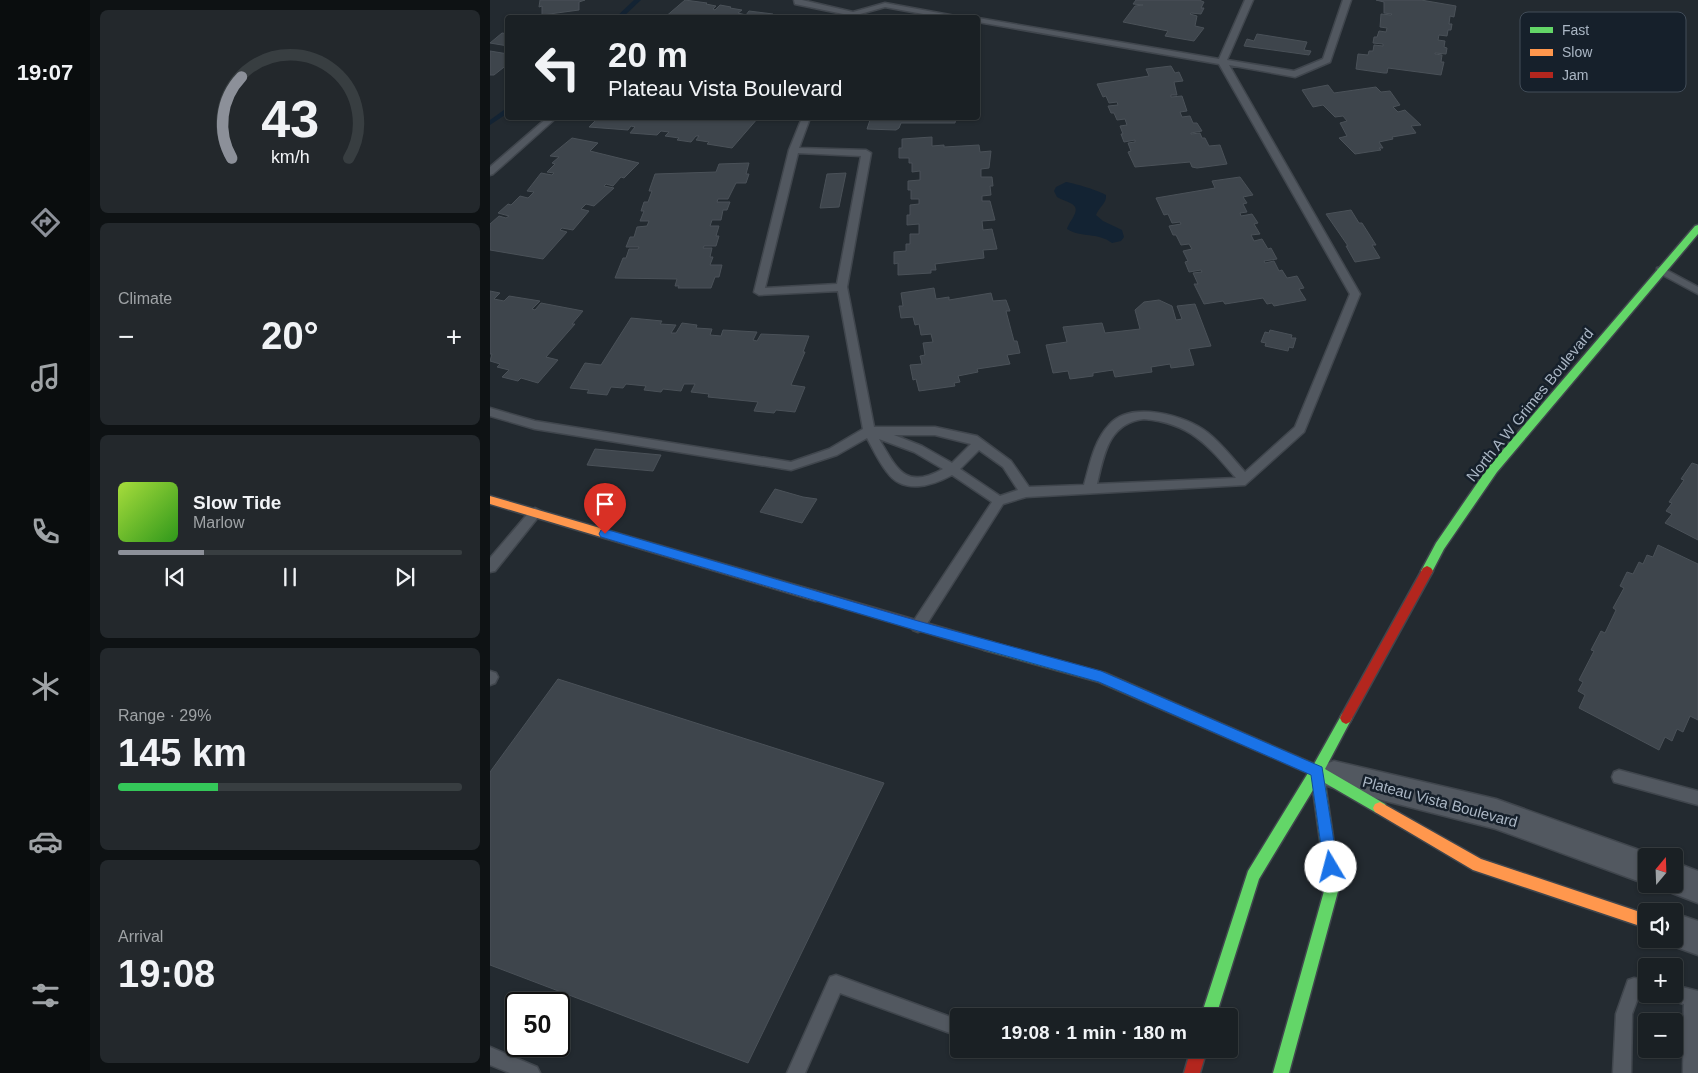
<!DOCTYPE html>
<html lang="en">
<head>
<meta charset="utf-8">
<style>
	:root { --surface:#1a2024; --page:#23282c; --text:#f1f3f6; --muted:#9fa3a6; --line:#383e41; --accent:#8c9099 }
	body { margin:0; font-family:Helvetica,sans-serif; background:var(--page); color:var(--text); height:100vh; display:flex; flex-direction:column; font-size:19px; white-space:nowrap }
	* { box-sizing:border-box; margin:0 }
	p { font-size:16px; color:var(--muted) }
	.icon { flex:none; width:28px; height:28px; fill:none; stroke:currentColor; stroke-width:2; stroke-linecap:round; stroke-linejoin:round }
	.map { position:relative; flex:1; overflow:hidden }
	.details { display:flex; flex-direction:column; gap:10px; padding:10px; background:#0e1214; width:400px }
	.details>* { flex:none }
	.banner { position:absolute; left:15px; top:15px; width:475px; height:105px; border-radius:5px; box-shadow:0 1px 4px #0004,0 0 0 1px var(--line); background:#1a2024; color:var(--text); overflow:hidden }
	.needle { width:32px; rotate:19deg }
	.controls { position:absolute; left:1148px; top:848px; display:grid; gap:10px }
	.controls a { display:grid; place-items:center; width:45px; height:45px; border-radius:5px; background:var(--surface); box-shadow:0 1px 4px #0004,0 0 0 1px var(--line); font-size:25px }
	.speed { position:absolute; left:15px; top:992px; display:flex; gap:10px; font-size:25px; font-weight:700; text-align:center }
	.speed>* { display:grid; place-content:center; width:65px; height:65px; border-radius:50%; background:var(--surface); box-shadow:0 1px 4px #0004,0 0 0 1px var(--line); line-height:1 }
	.speed .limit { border:2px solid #111; border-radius:8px; background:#fff; color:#111 }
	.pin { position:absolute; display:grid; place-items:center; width:42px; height:42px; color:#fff; margin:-51px -21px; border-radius:50% 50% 50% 0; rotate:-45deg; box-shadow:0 0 5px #0007 }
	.pin .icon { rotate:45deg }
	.me { position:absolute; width:55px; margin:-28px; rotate:352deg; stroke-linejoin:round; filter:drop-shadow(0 0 4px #0008) }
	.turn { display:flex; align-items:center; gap:18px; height:105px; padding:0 20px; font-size:22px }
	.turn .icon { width:65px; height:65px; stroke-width:2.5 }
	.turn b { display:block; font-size:35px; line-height:42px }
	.big { font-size:38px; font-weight:700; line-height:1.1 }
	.details .widget { flex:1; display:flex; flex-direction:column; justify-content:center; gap:8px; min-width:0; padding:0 18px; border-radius:8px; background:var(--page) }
	.details .dial { align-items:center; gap:0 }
	.dial svg { height:130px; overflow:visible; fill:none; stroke:var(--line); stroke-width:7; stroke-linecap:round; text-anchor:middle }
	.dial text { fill:var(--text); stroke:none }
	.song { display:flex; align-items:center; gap:15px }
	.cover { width:60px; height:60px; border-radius:8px; background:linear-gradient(135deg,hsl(80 70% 55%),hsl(110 70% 35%)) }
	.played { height:5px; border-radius:2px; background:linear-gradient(90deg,var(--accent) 25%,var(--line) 25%) }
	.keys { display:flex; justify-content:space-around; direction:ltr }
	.heat { display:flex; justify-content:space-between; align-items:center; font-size:28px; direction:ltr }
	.charge { height:8px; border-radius:4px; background:linear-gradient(90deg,#34c759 29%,var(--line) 0) }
	.trip { position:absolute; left:460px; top:1008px; width:288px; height:50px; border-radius:5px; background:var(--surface); box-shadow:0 1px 4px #0004,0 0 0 1px var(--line); font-weight:700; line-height:50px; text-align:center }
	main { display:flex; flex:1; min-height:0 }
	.dock { display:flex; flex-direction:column; width:90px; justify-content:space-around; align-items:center; background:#0a0d0e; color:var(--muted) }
	.dock .icon { width:35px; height:35px }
	.dock .on { color:var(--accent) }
	.dock b { font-size:22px; color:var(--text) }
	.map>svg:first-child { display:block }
	.water { fill:#132333 }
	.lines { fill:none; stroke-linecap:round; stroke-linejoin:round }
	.stream { fill:#132333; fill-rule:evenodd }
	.building { fill:#3e454c; stroke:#4a5158 }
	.lane-casing { stroke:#40464d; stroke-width:3 }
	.street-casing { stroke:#40464d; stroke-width:3 }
	.fast-casing { stroke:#40464d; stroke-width:3 }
	.slow-casing { stroke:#40464d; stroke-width:3 }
	.jam-casing { stroke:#40464d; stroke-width:3 }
	.lane { fill:#525860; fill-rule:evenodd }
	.street { fill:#525860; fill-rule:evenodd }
	.fast { fill:#63d668; fill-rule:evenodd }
	.slow { fill:#ff974d; fill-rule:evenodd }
	.jam { fill:#b3261e; fill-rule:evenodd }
	.route { fill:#1a73e8; stroke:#114b97 }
	.labels { text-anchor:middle; stroke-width:5; stroke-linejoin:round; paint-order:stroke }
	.street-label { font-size:15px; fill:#aab6c4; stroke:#16202b }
	.key { fill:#16202b; stroke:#424d59; stroke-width:1 }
	.key-label { font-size:14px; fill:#aab6c4 }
</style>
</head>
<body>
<main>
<nav class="dock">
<b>19:07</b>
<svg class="icon on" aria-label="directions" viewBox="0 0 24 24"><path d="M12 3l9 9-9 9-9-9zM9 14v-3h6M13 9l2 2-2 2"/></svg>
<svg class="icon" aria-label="music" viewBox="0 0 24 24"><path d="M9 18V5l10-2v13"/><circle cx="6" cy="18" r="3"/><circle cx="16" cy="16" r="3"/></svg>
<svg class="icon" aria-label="phone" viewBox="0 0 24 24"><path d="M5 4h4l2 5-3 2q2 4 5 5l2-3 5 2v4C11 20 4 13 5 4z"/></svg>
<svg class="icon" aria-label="climate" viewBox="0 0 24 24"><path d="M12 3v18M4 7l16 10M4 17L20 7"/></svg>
<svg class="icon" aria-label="car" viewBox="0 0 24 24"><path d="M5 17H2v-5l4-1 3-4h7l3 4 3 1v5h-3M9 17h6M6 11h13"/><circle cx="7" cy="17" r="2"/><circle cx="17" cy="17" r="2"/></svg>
<svg class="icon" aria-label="filters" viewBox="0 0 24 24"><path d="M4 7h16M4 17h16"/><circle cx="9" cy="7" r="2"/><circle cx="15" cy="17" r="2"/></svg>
</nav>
<section class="details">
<div class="widget dial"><svg viewBox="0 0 100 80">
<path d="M14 69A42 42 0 1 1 86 69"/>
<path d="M14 69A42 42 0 0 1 20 19" stroke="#8c9099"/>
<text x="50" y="56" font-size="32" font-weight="700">43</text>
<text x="50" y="72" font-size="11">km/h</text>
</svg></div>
<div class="widget"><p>Climate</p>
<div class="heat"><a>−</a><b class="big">20°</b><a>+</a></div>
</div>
<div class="widget">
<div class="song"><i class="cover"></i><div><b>Slow Tide</b><p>Marlow</p></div></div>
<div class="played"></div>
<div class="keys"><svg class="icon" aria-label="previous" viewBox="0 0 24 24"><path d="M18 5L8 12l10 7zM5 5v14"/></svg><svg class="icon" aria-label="pause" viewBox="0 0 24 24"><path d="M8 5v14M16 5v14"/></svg><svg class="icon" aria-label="next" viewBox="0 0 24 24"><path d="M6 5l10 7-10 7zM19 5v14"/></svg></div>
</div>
<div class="widget"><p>Range · 29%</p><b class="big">145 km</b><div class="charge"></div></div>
<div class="widget"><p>Arrival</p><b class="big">19:08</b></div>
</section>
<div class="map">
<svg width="1208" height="1073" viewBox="0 0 1208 1073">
	<rect width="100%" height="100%" fill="#232a30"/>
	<!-- water -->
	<path class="water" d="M576,182C584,183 610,191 616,195C617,203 609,207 606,215L613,221L632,230L634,237L631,241L622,243C608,232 591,238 577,229C579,221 592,210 582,204C577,201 572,200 567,197L564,191L566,187Z"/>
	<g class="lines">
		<!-- stream -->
		<g class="stream">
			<path d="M144,0H151L132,18H125Z"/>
			<path d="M18,107V113L0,125V120Z"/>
		</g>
	</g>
	<!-- building -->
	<g class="building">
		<path d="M50,0H95L89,2V10L52,15V6L49,7Z"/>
		<path d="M195,0L217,3L216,4L226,6L223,9L225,10L230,5L241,7L240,8L252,10L248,13L256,15L259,11L283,14L279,18H174Z"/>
		<path d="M646,0H709L714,2L711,8H714L711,14L701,13L700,14L707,16L705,26L714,28L704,41L675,36L678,31L633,22L645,6L653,5L643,4Z"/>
		<path d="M886,0H931L966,6L964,17L960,16L959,24H962L961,30H958L957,36L949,35L948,40L955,41L954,47L957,48L956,54L945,53V54L952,55L951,62H954L951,75L898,68L897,73H894L866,69L868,54L878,55L879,51H883L884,45L893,46V44L883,43L884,37H887L889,31L896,32L897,28L890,27L891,14L901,15L902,14L894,13V2Z"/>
		<path d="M12,33L18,34V46L0,43Z"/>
		<path d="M767,34L817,42L814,50L821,51L819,55L754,46L757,39L764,41Z"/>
		<path d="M0,51L18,54V64L4,75H0Z"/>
		<path d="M681,66L685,73L689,72L693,81L684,82L687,95H681V97L692,96L697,111L690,112L692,117L700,116L703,123H707L712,131L701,133V134L710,133L712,138H715L719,146L730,145L737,164L707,168L702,167L700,162L645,167L638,152L641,151L638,143L645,142V140L634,142L631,134H633L630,126L637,125L635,119L627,120L624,113H621L618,106L628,105L627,102L619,103L616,96L613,97L607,84L659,76L656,69Z"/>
		<path d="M838,85L844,93L886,87L891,92L900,91L910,105L903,107L908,112L915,110L931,125L921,126L926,133L902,137L903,139L889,142L893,148H889L891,150L865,154L849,138L857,136L850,123L857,121L853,116L845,117L833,105L823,107L812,90Z"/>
		<path d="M108,118H268L242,148L217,144L219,142L206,140L209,136H206L201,142L187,140L189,138L175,136L179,132L171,131L167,135L140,133L145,127L141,126L138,130L99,127Z"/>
		<path d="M376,118H466L465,123H411L409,128L406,130L377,129L380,120H376Z"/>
		<path d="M442,137V146L454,145V147L489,145L490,152L501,151L499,168L491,169V177H502L503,186H500L501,195L492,196V201H500L505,220L492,221L493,230L502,229L507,249L493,250L494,258L445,264L446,270H441V273L408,275V263L404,264V252L416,251V244H420V234H429V224L417,225V215H420V205L429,204V199H421V190H418V181L430,180V171L422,172V163H419V158H409V148H412V139Z"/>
		<path d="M82,138L108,143L100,151L149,163L134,178L131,177L123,186L116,184L114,186L124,188L104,206L96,204L91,209L99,211L83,230L72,228L70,230L77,232L53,259L0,250V224L9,216L16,218L19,216L8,213L18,204L21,205L30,196L38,198L44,192L37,191L51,173L62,175L64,173L57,172L65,164L62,163L69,157L60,156Z"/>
		<path d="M259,163L256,174H259L256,183H246L238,199H228L227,202H240L237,210H233L231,220H222L220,226H229L226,236H229L226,246H214L213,248H222L220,257H223L220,265H232L229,277H225L221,288H188L189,286H185L187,279L125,278L133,258H136L139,249H148L149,247H136L140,237H144L147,227L157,226L159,221H150L154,211H151L154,202H158L162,191H159L165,174L226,172L229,164Z"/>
		<path d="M356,173L349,207L330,208L337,174Z"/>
		<path d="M750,177L763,195L753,197L757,203L753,204L757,212L750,213L751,216L762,214L768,223L764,224L770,234L761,235L764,241L772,239L778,249L781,248L787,259L774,261L775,263L784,261L789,271L792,270L797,278L807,276L814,288L809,289L816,300L784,306L782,303L777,304L773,298L735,304L733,301L714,304L704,284H708L703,273L712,272L711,270L699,272L695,262L698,261L693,251L702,249L699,244L691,245L686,235H683L679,226L691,224L690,222L682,223L678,214L674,215L666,198L725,188L722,181Z"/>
		<path d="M861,210L869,223H872L886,245H882L890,258L865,262L856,246H858L836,214Z"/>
		<path d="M444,288L446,299L459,297V300L501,293L503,301L516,300L520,311H516L524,341H527L530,353L517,355L520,364L487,369L488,372L468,376L470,382L464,383L465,386L429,391L426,379L423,380L420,365L432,364L430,356L435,355L433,343L443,342L441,334L431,335L429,324L425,325L423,317L411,318L409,306H413L411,293Z"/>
		<path d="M0,291L10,293L4,299L14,301L19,296L50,301L42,309L45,310L51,303L93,311L82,324H85L56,357L68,360L48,383L31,378L28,381L12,377L19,370L7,367L10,364L0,361L2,354H0Z"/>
		<path d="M669,300L682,306L686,320L692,319L687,306L705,304L721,346L699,349L704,365L681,368L680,364L661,367L662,372L625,377L623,370L603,373V376L580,379L578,371L563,373L556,345L577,342L573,327L612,323L615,333L650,329L645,310L654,302Z"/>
		<path d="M141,318L172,321L170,324L186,325L181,333H186L192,323L207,325L206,328L222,329L220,335L231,336L233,330L267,332L263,340L267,341L271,334L319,336L313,352H315L301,385L315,387L305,412L286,410L284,413L264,411L268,402L218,397L219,394L201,392L205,384H194L191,391L173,389L171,392L154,390L156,386L136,384L133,388L121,387L117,395L97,393L99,390L80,388L95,363L111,365Z"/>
		<path d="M780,330L802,335L801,338H806L803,348L799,347L798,351L775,346L776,343L771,342L775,332L779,333Z"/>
		<path d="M105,449L171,455L163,471L97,465Z"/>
		<path d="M1202,463L1208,465V540L1175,523L1182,514L1176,511L1182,503L1179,502L1194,480L1191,479Z"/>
		<path d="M285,489L313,497L327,499L312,523L270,512Z"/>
		<path d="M1168,545L1208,564V720L1200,716L1193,732L1187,729L1182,741L1175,737L1169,750L1089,708L1095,695L1088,691L1093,682L1089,680L1104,651L1101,650L1111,631L1115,633L1126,610L1123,608L1134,588L1130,586L1137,572L1143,574L1149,562L1153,564L1157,555L1163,557Z"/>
		<path d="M68,679L394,783L258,1063L0,965V772Z"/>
	</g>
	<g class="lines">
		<!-- lane casing -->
		<g class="lane-casing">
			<g id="lane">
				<path d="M304,0H312L363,12L395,3L476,18H455L395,7L363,16L305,4Z"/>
				<path d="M755,0H763L737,60L804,71L833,59L853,0H861L840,62L805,77L739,65L870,294L814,432L755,485L536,497L513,504L433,630L428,632L423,630L421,626L423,622L502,502L462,475C442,486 413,495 397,472C389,462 383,449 377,438L347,455L301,470L45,429L0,416V408L45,421L301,462L339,449L373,429L348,291L269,295L264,292L299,150L312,118H320L309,148L376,150L381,153L357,287L384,427H445L487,436L521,461L539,487L594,485C600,464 604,441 619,425C640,400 696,415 718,433C732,444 743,459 755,472L805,427L860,294L729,64L488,22V18L729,59ZM308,153L371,156L347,284L275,288ZM654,419C700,423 718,445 746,478L607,484C614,455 618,423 654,419ZM404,435H445L481,444L462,463L432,446ZM389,439L424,452L453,469C415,490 407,469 389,439ZM489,450L513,467L528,490L510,496L470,469Z"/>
				<path d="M57,118H66L3,174L0,175V167Z"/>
				<path d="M1171,267L1208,287V294L1167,272V268Z"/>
				<path d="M45,508L49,510L51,513L49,516L5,571L0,572V558L41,510Z"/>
				<path d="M0,671L6,673L8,677L5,683L0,685Z"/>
				<path d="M1129,770L1208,791V805L1124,782L1122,777L1124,772Z"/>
				<path d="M346,975L466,1019L468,1025L466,1031L460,1033L350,993L315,1073H297L340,977Z"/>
				<path d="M1144,978L1156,980V994H1162L1156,996L1149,995L1142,1014L1141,1073H1123L1126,1014L1138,980Z"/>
				<path d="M1184,985L1208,991V1073H1193L1194,1004L1178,999L1176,994H1184Z"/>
				<path d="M0,1047L47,1067L50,1073H20L0,1065Z"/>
			</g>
		</g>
		<!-- street casing -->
		<g class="street-casing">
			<g id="street">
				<path d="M844,761L1006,799L1166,856H1156V884L1006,829L833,785L829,775L833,765Z"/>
				<path d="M1184,862L1208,871V903L1172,889L1170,884H1184Z"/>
				<path d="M1184,913L1208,921V955L1172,942L1171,939H1184Z"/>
			</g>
		</g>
		<!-- fast casing -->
		<g class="fast-casing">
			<g id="fast">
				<path d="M1208,225V234L1007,472L954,549L941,574H933L931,571L946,543L999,466L1205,226Z"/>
				<path d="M498,641L615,673L824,764L852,714L856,712L860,714L862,718L835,769L895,804L897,808L895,812L890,814L885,812L835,783L850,884L799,1073H783L836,884L823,790L769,879L726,1016H711L758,871L818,773L609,682L494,650L492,646L494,642Z"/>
			</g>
		</g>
		<!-- slow casing -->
		<g class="slow-casing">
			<g id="slow">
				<path d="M0,496L326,591L330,593L332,596L330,599L326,601L0,504Z"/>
				<path d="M890,802L991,859L1156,914V928L983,870L885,812L883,808L885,804Z"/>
			</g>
		</g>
		<!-- jam casing -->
		<g class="jam-casing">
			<g id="jam">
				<path d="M937,566L941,568L943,571L860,722L856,724L852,722L850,718L852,714L933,568Z"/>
				<path d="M326,591L498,641L502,642L504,646L502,650L498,651L322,599L320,596L322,593Z"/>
				<path d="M701,1049H717L710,1073H694Z"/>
			</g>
		</g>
		<!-- lane -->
		<use href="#lane" class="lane"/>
		<!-- street -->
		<use href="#street" class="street"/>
		<!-- fast -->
		<use href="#fast" class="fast"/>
		<!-- slow -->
		<use href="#slow" class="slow"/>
		<!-- jam -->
		<use href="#jam" class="jam"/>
	</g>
	<!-- route -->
	<path class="route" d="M115,529L428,621L611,671L832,767L848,867L846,872L841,874L836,872L834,867L821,775L609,682L428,631L111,537L109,534L111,530Z"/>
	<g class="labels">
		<!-- street labels -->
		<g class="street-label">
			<text transform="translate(1040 405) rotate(-51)" y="5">North A W Grimes Boulevard</text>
			<text transform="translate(950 802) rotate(15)" y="5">Plateau Vista Boulevard</text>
		</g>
	</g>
	<!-- legend -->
	<rect x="1030" y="12" width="166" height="80" rx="8" class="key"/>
	<rect x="1040" y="27" width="23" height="6" fill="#63d668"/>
	<rect x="1040" y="49" width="23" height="7" fill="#ff974d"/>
	<rect x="1040" y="72" width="23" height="6" fill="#b3261e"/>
	<g class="key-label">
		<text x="1072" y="35">Fast</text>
		<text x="1072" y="57">Slow</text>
		<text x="1072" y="80">Jam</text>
	</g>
</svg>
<div class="controls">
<a><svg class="needle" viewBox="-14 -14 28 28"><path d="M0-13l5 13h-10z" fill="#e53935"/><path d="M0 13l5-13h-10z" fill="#9fa3a6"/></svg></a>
<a><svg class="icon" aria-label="sound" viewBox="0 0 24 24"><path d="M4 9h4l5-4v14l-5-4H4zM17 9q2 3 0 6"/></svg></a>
<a>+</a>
<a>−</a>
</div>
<div class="speed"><div class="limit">50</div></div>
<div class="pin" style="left:115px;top:534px;background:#d93025"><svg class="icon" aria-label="arrive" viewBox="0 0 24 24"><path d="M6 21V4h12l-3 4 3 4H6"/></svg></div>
<svg class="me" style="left:841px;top:867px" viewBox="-20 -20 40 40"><circle r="19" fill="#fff"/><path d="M0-13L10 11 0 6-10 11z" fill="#1a73e8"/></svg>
<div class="trip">19:08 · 1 min · 180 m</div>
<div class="banner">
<div class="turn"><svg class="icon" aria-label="left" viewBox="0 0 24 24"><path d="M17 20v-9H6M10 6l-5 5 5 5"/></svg><div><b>20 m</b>Plateau Vista Boulevard</div></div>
</div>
</div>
</main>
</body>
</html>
